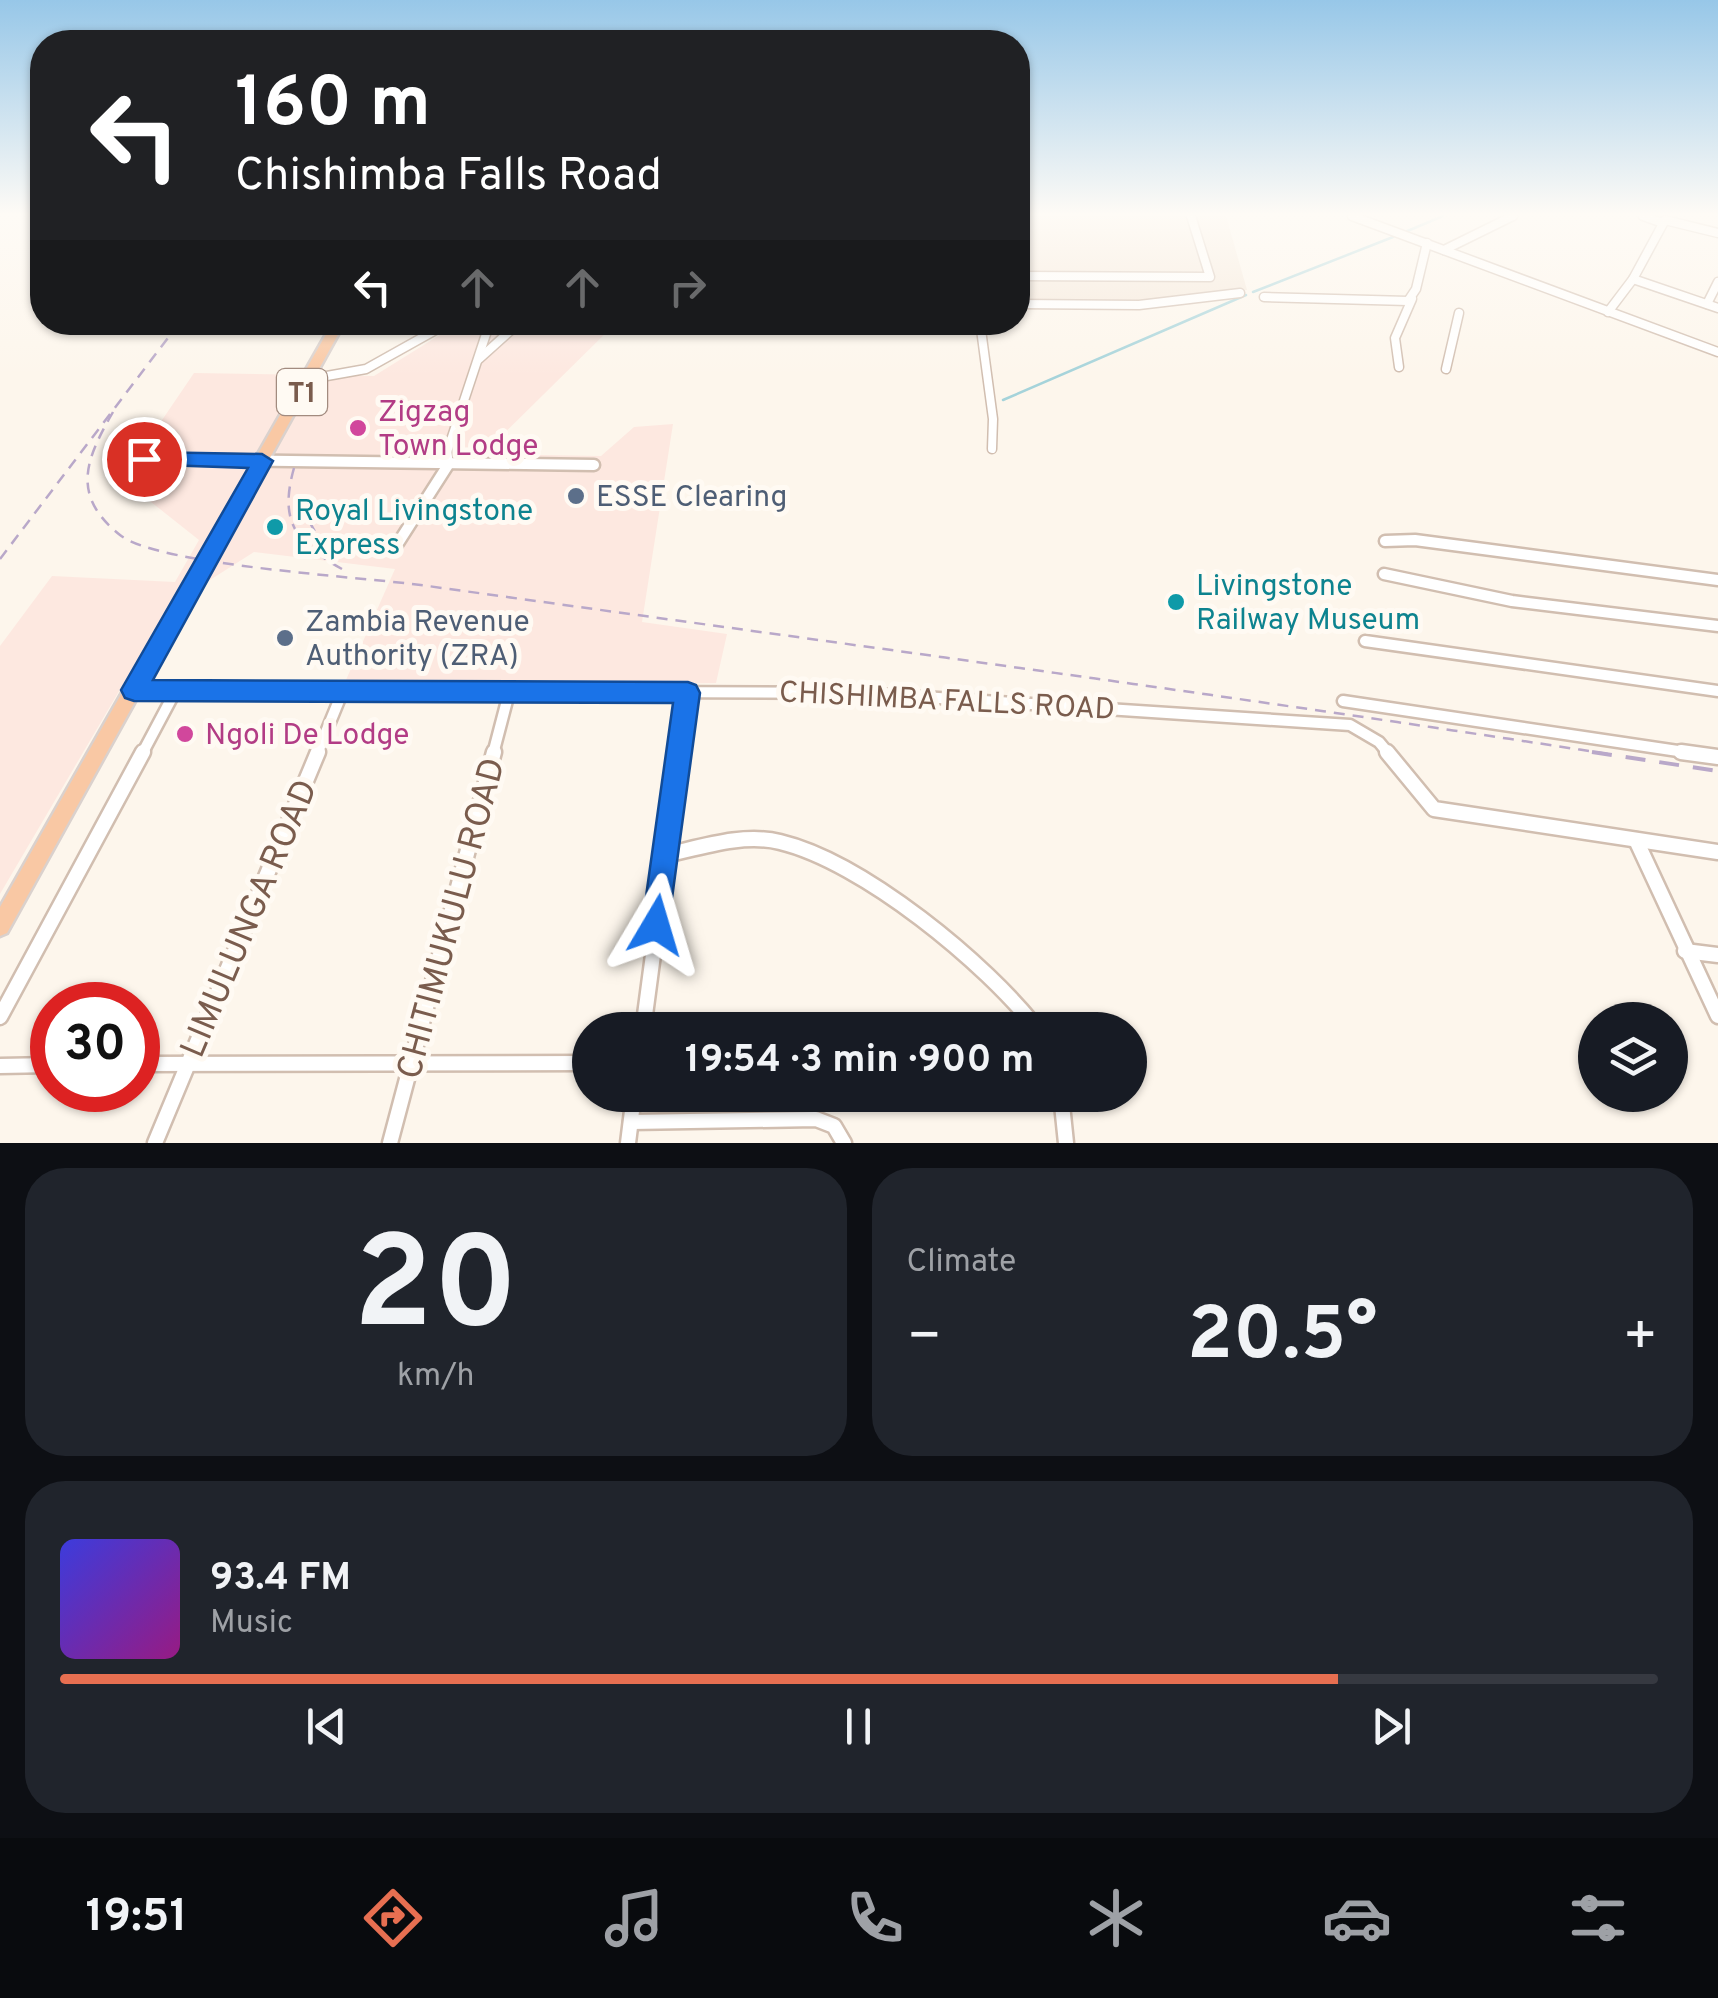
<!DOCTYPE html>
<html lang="en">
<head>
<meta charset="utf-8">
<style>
	:root { --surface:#171b24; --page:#20242c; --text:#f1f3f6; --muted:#9ea1a6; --line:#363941; --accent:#e76f51 }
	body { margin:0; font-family:Overpass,sans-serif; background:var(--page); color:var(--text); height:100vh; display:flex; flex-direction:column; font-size:38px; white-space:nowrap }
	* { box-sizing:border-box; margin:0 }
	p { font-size:32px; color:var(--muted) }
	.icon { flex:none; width:55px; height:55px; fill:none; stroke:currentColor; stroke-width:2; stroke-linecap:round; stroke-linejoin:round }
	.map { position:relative; height:1143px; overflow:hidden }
	.panel { display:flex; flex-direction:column; gap:25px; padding:25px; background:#0d0f14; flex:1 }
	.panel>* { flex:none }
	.top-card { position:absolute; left:30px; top:30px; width:1000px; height:305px; border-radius:40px; box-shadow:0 2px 8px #0004; background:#202124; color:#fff; overflow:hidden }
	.fabs { position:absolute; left:1578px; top:1002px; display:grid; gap:20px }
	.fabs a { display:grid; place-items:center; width:110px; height:110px; border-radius:50%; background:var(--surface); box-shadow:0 2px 8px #0004; font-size:50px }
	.speed { position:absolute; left:30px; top:982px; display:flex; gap:20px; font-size:50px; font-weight:700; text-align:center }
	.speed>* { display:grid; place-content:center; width:130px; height:130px; border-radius:50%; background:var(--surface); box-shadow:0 2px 8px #0004; line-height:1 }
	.speed .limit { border:15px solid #d22; background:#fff; color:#111 }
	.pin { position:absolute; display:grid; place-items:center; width:85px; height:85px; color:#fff; margin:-42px; border:5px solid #fff; border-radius:50%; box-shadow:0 2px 10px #0007 }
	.me { position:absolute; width:110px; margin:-55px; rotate:7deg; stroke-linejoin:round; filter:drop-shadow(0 0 8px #0008) }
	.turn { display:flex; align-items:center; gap:35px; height:210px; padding:0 40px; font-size:45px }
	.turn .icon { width:130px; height:130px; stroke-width:2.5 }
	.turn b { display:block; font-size:70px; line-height:85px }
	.lanes { display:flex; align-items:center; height:95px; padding:0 40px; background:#0003; justify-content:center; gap:50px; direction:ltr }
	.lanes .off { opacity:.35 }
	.big { font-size:75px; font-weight:700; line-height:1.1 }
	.panel .tile { flex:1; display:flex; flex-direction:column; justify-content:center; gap:15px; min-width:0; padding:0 35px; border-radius:40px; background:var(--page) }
	.panel .dial { align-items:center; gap:0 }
	.dial b { font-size:130px; line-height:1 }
	.song { display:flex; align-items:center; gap:30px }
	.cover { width:120px; height:120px; border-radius:15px; background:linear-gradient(135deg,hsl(240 70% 55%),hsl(310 70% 35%)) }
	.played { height:10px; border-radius:5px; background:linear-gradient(90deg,var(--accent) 80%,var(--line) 80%) }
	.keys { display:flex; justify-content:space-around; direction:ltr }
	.heat { display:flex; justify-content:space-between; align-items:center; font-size:55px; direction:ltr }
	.panel .tiles { flex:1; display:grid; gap:25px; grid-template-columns:1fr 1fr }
	.tile:last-child { grid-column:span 2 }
	.trip { position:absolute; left:572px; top:1012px; width:575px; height:100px; border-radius:50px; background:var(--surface); box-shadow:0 2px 8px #0004; font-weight:700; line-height:100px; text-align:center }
	.menu { display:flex; height:160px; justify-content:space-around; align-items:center; background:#090b0e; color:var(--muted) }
	.menu .icon { width:70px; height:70px }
	.menu .selected { color:var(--accent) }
	.menu b { font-size:45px; color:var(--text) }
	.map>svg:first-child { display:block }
	.residential { fill:#f5e8da }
	.commercial { fill:#fde8e0 }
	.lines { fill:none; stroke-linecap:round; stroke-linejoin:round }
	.stream { stroke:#a5d3da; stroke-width:2.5 }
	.minor-far2-casing { stroke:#d1beb0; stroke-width:11 }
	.minor-far1-casing { stroke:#d1beb0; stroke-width:15 }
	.minor-casing { stroke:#d1beb0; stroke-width:19 }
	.trunk-casing { stroke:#dad1cd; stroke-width:5 }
	.minor-far2 { stroke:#fff; stroke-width:8 }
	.minor-far1 { stroke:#fff; stroke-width:10 }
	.minor { stroke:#fff; stroke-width:14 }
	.trunk { fill:#f9c8a4; fill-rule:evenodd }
	.rail-far1 { stroke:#b9a8c9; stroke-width:2.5; stroke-dasharray:11 8; stroke-linecap:butt }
	.rail { stroke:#b9a8c9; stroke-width:4; stroke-dasharray:20 14; stroke-linecap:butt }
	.route { fill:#1a73e8; stroke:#114b97; stroke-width:2.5 }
	.hotel-dot { fill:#d1479c; stroke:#fffaf3; stroke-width:4 }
	.service-dot { fill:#5c6f8a; stroke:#fffaf3; stroke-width:4 }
	.culture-dot { fill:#0f9aa8; stroke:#fffaf3; stroke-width:4 }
	.labels { text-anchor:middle; stroke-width:10; stroke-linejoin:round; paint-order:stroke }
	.shield { fill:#fffaf3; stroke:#a28b7f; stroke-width:2.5 }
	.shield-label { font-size:28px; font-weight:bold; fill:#7a5c4d }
	.hotel-label { font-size:30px; fill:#b23c85; stroke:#fffaf3; text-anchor:start }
	.service-label { font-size:30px; fill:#4e5e75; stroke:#fffaf3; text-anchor:start }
	.culture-label { font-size:30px; fill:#0d838f; stroke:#fffaf3; text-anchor:start }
	.street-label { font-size:30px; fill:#7a5c4d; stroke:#fffaf3 }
	.near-street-label { font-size:35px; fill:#7a5c4d; stroke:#fffaf3 }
</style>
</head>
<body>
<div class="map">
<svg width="1718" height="1143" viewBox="0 0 1718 1143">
	<rect width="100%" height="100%" fill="#fdf6ec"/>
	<!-- residential -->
	<path class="residential" d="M1018,216H1226L1247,290L1116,303L1018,301Z"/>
	<!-- commercial -->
	<path class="commercial" d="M459,323H616L483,454L601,456L634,427L673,424L642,622L727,634L716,683L342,689L395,569L254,552L169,606L0,894V646L52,576L175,582L199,540L122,479L194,373L374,376Z"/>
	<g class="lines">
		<!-- stream -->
		<g class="stream">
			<path d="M1405,232L1443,216"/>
			<path d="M1253,292L1393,237"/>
			<path d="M1003,400L1246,295"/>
		</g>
		<!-- minor-far2 casing -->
		<g class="minor-far2-casing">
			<g id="minor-far2">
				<path d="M1352,216L1718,352"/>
				<path d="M1643,216L1663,223"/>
				<path d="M1444,250L1513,216"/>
				<path d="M1018,276L1210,277L1191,216"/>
				<path d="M1633,279L1718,308"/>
				<path d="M1264,297L1408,301L1416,289L1427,243"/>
				<path d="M1018,304L1139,305L1240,293"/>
				<path d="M1707,304L1718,282"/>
				<path d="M1608,312L1633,279L1665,220L1718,233"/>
				<path d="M980,322L993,419L992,449"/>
				<path d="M479,359L520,322"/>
				<path d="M1399,367L1395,338L1412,299"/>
				<path d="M1446,369L1459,313"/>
				<path d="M310,379L366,369L450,322"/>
				<path d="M447,452L490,322"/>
			</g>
		</g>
		<!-- minor-far1 casing -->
		<g class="minor-far1-casing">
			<g id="minor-far1">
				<path d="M144,459L594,465"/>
				<path d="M1385,541L1415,540L1718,580"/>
				<path d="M393,551L448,465L446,449"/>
				<path d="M1384,574L1512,601L1718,626"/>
				<path d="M1365,641L1718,691"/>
				<path d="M134,690L863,693L1350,725L1379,742L1389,754"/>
				<path d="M1343,701L1698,754"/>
				<path d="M142,754L176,690"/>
				<path d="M317,754L342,693"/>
				<path d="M493,754L509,693"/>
				<path d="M680,754L688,693"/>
			</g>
		</g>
		<!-- minor casing -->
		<g class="minor-casing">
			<g id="minor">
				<path d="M1387,752L1434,809L1718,852"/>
				<path d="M1681,752L1718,757"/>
				<path d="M1636,840L1718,1016"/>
				<path d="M666,855C702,847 743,833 780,842C863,862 986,963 1038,1030"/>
				<path d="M1685,951L1718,955"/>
				<path d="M0,1017L143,752"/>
				<path d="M643,1030L680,752"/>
				<path d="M138,1064L590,1063"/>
				<path d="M0,1066L52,1065"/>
				<path d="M1061,1095L1066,1143"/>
				<path d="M631,1122L816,1119L834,1126L844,1143"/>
				<path d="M155,1143L318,752"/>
				<path d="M390,1143L494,752"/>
				<path d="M628,1143L634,1095"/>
			</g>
		</g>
		<!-- trunk casing -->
		<g class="trunk-casing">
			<path id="trunk" d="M333,322H345L7,933L0,936V907Z"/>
		</g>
		<!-- minor-far2 -->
		<use href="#minor-far2" class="minor-far2"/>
		<!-- minor-far1 -->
		<use href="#minor-far1" class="minor-far1"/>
		<!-- minor -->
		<use href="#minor" class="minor"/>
		<!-- trunk -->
		<use href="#trunk" class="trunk"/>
		<!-- rail-far1 -->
		<g class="rail-far1">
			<path d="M113,412C86,459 70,495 120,535C159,566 367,577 428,586C822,641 1215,693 1608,754"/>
			<path d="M294,468C279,521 295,543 342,569"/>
			<path d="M300,505L318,537L337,555"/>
			<path d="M0,559L180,322"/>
		</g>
		<!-- rail -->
		<path class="rail" d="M1592,752L1718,771"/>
	</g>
	<!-- sky -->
	<linearGradient id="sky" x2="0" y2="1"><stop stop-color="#97c7e8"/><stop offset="0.57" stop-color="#fefbf6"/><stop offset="1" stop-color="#fefbf6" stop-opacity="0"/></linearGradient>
	<rect width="1718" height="376" fill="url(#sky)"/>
	<!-- route -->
	<path class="route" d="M144,452L262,454L273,461L153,680L688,682L696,685L700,693L667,935L656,940L646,935L642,925L673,703L134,701L125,698L121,690L125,683L248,468L136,464L133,459Z"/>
	<!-- markers -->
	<g class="hotel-dot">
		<circle cx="358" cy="428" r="10"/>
		<circle cx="185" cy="734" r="10"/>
	</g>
	<g class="service-dot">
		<circle cx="576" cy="496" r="10"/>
		<circle cx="285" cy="638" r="10"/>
	</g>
	<g class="culture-dot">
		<circle cx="275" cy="527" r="10"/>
		<circle cx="1176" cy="602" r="10"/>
	</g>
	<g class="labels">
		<!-- shield labels -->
		<rect class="shield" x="277" y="369" width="50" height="46" rx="8"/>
		<g class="shield-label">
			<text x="302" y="402">T1</text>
		</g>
		<!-- hotel labels -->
		<g class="hotel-label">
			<text x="378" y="421">Zigzag<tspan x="378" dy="34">Town Lodge</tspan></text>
			<text x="205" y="744">Ngoli De Lodge</text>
		</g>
		<!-- service labels -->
		<g class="service-label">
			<text x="596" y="506">ESSE Clearing</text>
			<text x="305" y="631">Zambia Revenue<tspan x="305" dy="34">Authority (ZRA)</tspan></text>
		</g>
		<!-- culture labels -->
		<g class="culture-label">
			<text x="295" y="520">Royal Livingstone<tspan x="295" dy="34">Express</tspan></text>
			<text x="1196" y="595">Livingstone<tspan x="1196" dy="34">Railway Museum</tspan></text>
		</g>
		<!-- street labels -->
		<g class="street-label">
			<text transform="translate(947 700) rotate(3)" y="10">CHISHIMBA FALLS ROAD</text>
		</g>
		<!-- near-street labels -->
		<g class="near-street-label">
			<text transform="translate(248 918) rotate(-67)" y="12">LIMULUNGA ROAD</text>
			<text transform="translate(450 918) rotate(-75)" y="12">CHITIMUKULU ROAD</text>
		</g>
	</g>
</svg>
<div class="fabs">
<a><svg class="icon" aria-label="layers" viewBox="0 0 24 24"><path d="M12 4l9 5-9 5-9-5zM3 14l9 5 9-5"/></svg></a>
</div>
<div class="speed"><div class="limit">30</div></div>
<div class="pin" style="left:144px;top:459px;background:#d93025"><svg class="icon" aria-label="arrive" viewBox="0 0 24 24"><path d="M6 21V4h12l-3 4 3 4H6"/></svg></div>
<svg class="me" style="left:656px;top:925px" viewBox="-20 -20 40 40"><path d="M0-17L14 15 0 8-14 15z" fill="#1a73e8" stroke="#fff" stroke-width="4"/></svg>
<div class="trip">19:54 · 3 min · 900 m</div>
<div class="top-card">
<div class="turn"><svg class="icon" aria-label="left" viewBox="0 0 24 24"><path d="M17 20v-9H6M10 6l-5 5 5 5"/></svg><div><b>160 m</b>Chishimba Falls Road</div></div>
<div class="lanes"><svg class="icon" aria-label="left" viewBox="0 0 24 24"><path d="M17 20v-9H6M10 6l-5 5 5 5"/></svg><svg class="icon off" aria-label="ahead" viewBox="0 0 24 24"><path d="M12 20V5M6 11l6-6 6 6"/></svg><svg class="icon off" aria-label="ahead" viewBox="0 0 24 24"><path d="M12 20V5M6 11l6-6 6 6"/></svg><svg class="icon off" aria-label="right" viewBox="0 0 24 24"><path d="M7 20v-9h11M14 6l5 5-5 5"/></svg></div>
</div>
</div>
<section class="panel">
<div class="tiles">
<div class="tile dial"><b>20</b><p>km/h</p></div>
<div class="tile"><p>Climate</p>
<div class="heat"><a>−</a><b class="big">20.5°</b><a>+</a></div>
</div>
<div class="tile">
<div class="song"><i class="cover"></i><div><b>93.4 FM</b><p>Music</p></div></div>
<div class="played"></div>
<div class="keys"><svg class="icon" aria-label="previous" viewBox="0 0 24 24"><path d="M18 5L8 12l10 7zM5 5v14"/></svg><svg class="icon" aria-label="pause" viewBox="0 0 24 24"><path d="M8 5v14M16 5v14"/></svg><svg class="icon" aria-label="next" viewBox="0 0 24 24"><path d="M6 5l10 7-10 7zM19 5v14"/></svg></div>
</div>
</div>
</section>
<nav class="menu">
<b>19:51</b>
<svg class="icon selected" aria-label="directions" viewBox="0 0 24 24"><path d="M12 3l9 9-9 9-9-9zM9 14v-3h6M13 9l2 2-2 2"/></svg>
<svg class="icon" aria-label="music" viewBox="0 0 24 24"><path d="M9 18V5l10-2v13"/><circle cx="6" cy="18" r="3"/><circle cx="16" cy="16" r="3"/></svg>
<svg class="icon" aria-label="phone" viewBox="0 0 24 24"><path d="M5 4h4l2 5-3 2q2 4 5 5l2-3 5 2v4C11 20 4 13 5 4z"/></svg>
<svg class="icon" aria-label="climate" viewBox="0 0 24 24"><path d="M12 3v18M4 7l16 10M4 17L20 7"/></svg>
<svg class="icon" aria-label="car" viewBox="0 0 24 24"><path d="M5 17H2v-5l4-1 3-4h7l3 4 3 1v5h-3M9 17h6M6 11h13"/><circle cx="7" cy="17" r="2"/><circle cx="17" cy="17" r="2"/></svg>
<svg class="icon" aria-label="filters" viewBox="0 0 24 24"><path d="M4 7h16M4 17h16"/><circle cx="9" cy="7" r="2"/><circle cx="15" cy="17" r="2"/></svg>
</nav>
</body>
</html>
